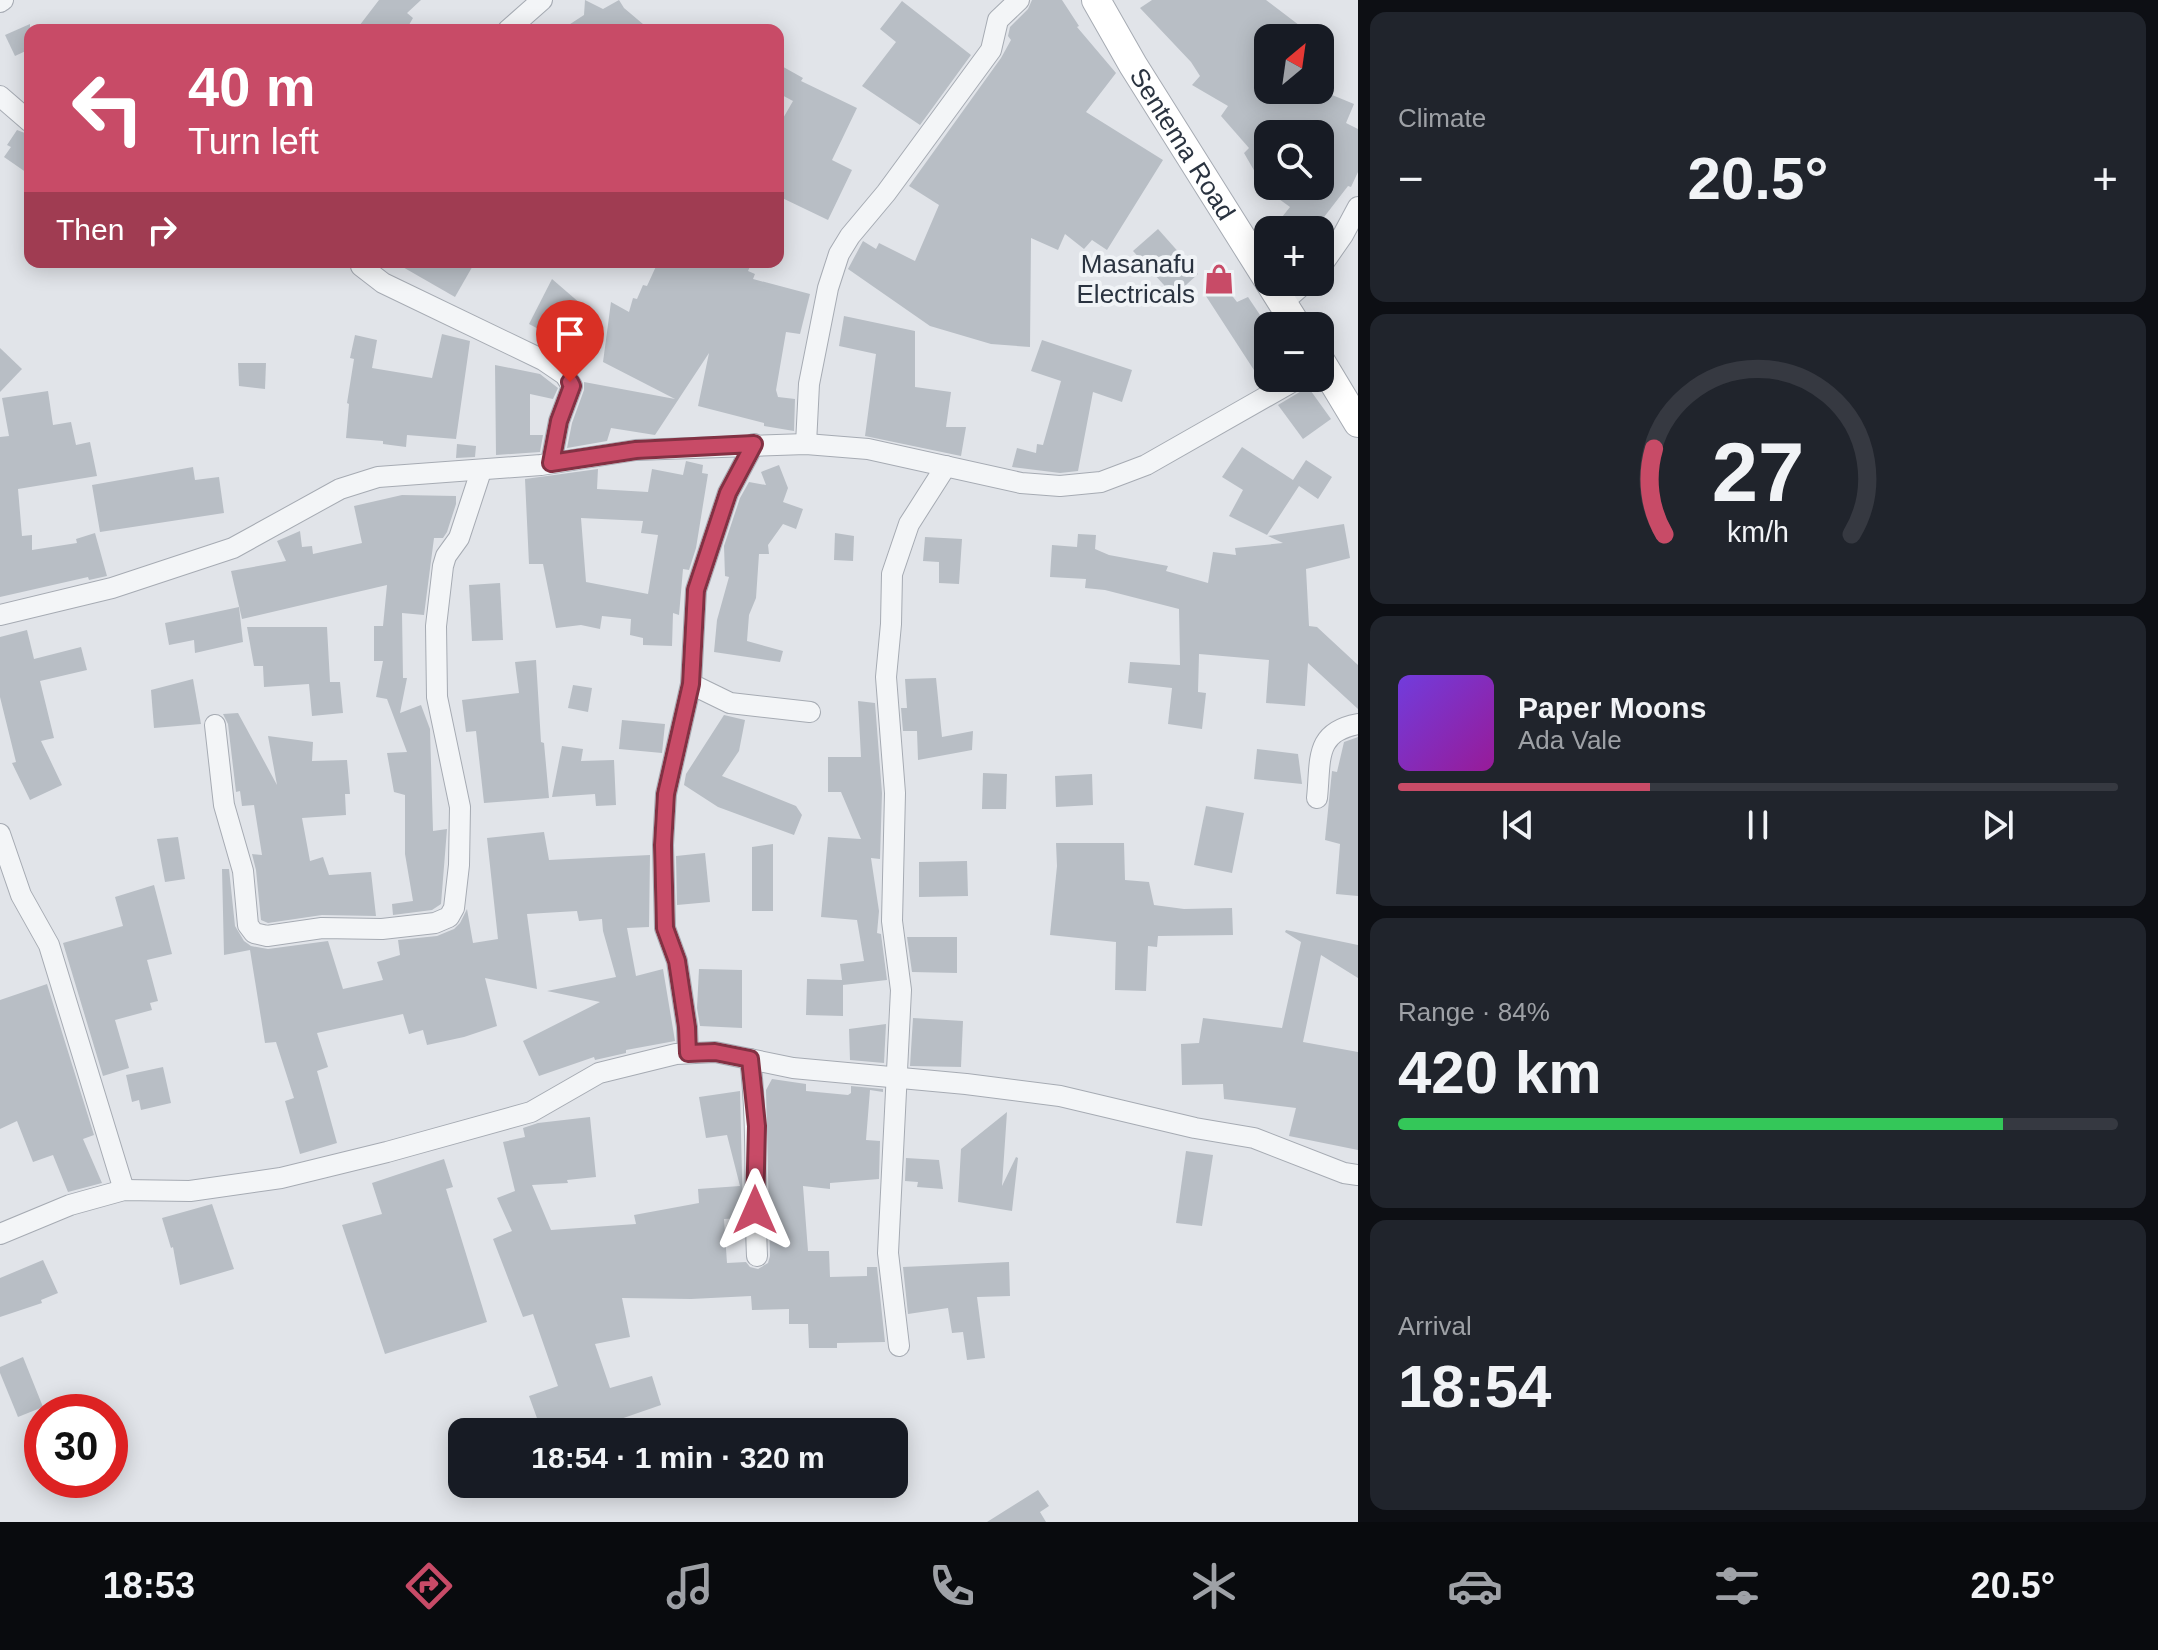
<!DOCTYPE html>
<html lang="en">
<head>
<meta charset="utf-8">
<style>
	:root { --surface:#171b24; --page:#20242c; --text:#f1f3f6; --muted:#9ea1a6; --line:#363941; --accent:#c84b67 }
	body { margin:0; font-family:Helvetica,sans-serif; background:var(--page); color:var(--text); height:100vh; display:flex; flex-direction:column; font-size:30px; white-space:nowrap }
	* { box-sizing:border-box; margin:0 }
	p { font-size:26px; color:var(--muted) }
	.icon { flex:none; width:44px; height:44px; fill:none; stroke:currentColor; stroke-width:2; stroke-linecap:round; stroke-linejoin:round }
	.map { position:relative; flex:1; overflow:hidden }
	.panel { display:flex; flex-direction:column; gap:12px; padding:12px; background:#0d0f14; width:800px }
	.panel>* { flex:none }
	.hud { position:absolute; left:24px; top:24px; width:760px; height:244px; border-radius:16px; box-shadow:0 4px 20px #0003; background:#c84b67; color:#fff; overflow:hidden }
	.needle { width:52px; rotate:29deg }
	.controls { position:absolute; left:1254px; top:24px; display:grid; gap:16px }
	.controls a { display:grid; place-items:center; width:80px; height:80px; border-radius:16px; background:var(--surface); box-shadow:0 4px 20px #0003; font-size:40px }
	.speed { position:absolute; left:24px; top:1394px; display:flex; gap:16px; font-size:40px; font-weight:700; text-align:center }
	.speed>* { display:grid; place-content:center; width:104px; height:104px; border-radius:50%; background:var(--surface); box-shadow:0 4px 20px #0003; line-height:1 }
	.speed .limit { border:12px solid #d22; background:#fff; color:#111 }
	.pin { position:absolute; display:grid; place-items:center; width:68px; height:68px; color:#fff; margin:-82px -34px; border-radius:50% 50% 50% 0; rotate:-45deg; box-shadow:0 0 8px #0007 }
	.pin .icon { rotate:45deg }
	.me { position:absolute; width:88px; margin:-44px; rotate:0deg; stroke-linejoin:round; filter:drop-shadow(0 0 6px #0008) }
	.turn { display:flex; align-items:center; gap:28px; height:168px; padding:0 32px; font-size:36px }
	.turn .icon { width:104px; height:104px; stroke-width:2.5 }
	.turn b { display:block; font-size:56px; line-height:68px }
	.then { display:flex; align-items:center; height:76px; padding:0 32px; background:#0003; gap:16px; font-size:30px }
	.big { font-size:60px; font-weight:700; line-height:1.1 }
	.panel .tile { flex:1; display:flex; flex-direction:column; justify-content:center; gap:12px; min-width:0; padding:0 28px; border-radius:16px; background:var(--page) }
	.panel .dial { align-items:center; gap:0 }
	.dial svg { height:208px; overflow:visible; fill:none; stroke:var(--line); stroke-width:7; stroke-linecap:round; text-anchor:middle }
	.dial text { fill:var(--text); stroke:none }
	.song { display:flex; align-items:center; gap:24px }
	.cover { width:96px; height:96px; border-radius:12px; background:linear-gradient(135deg,hsl(260 70% 55%),hsl(300 70% 35%)) }
	.played { height:8px; border-radius:4px; background:linear-gradient(90deg,var(--accent) 35%,var(--line) 35%) }
	.keys { display:flex; justify-content:space-around; direction:ltr }
	.heat { display:flex; justify-content:space-between; align-items:center; font-size:44px; direction:ltr }
	.charge { height:12px; border-radius:6px; background:linear-gradient(90deg,#34c759 84%,var(--line) 0) }
	.trip { position:absolute; left:448px; top:1418px; width:460px; height:80px; border-radius:16px; background:var(--surface); box-shadow:0 4px 20px #0003; font-weight:700; line-height:80px; text-align:center }
	.tabs { display:flex; height:128px; justify-content:space-around; align-items:center; background:#090b0e; color:var(--muted) }
	.tabs .icon { width:56px; height:56px }
	.tabs .active { color:var(--accent) }
	.tabs b { font-size:36px; color:var(--text) }
	main { display:flex; flex:1; min-height:0 }
	.map>svg:first-child { display:block }
	.building { fill:#b8bec5; fill-rule:evenodd }
	.lines { fill:none; stroke-linecap:round; stroke-linejoin:round }
	.street-casing { stroke:#a6abb3; stroke-width:22 }
	.secondary-casing { stroke:#a6abb3; stroke-width:30 }
	.street { stroke:#f3f5f7; stroke-width:20 }
	.secondary { stroke:#fff; stroke-width:28 }
	.route-casing { stroke:#823143; stroke-width:20 }
	.route { stroke:#c84b67; stroke-width:14 }
	.labels { text-anchor:middle; stroke-width:8; stroke-linejoin:round; paint-order:stroke }
	.street-label { font-size:26px; fill:#2a3340; stroke:#f0f3f6 }
	.poi-label { font-size:26px; fill:#2a3340; stroke:#f0f3f6; text-anchor:end }
</style>
</head>
<body>
<main>
<div class="map">
<svg width="1358" height="1522" viewBox="0 0 1358 1522">
	<rect width="100%" height="100%" fill="#e1e4e9"/>
	<!-- building -->
	<g class="building">
		<path d="M379,0H421L407,13L413,18L406,30H356Z"/>
		<path d="M585,0L603,9L619,0L624,8L650,30H561L584,15Z"/>
		<path d="M1032,0H1062L1079,26L1077,27L1116,73L1086,112L1163,160L1107,250L1092,240L1084,249L1065,234L1058,250L1031,238L1030,347L991,344L930,326L848,269L863,241L876,249L879,243L915,261L939,205L909,186L1001,58L1011,40L1008,36L1010,27L1028,9Z"/>
		<path d="M1152,0H1266L1316,38H1268V90H1320L1354,104L1346,123L1358,129V172L1351,187L1348,186L1314,230H1288L1278,222L1290,207L1268,191V195L1260,186H1263L1244,153L1249,148L1221,116L1228,106L1192,85L1200,76L1191,62L1140,8ZM1268,134H1320V186H1268Z"/>
		<path d="M902,1L971,55L920,125L862,86L896,42L880,29Z"/>
		<path d="M30,24V49L15,56L5,35Z"/>
		<path d="M778,64L803,78L801,81L857,108L832,160L852,170L828,220L778,196V127L793,101L778,93Z"/>
		<path d="M17,130L30,135V175L4,157L11,147L7,145Z"/>
		<path d="M1158,229L1198,274L1174,296L1133,251Z"/>
		<path d="M394,262H475L455,297Z"/>
		<path d="M658,262H752L748,271L755,274L753,279L810,294L800,334L786,332L776,390L778,397L795,399L794,431L764,426V423L698,406L709,353L655,435L611,428L607,441L567,448L572,423L584,390V382L675,399L603,362L611,302L629,312L633,298L637,299L643,285L647,286Z"/>
		<path d="M552,279L589,311L571,346L529,324Z"/>
		<path d="M1219,279L1237,302L1248,297L1268,327V378H1273L1263,384L1204,293Z"/>
		<path d="M844,316L915,331V387L951,392L946,427H966L961,456L865,436L876,354L839,346Z"/>
		<path d="M442,334L470,341L456,439L407,435L406,447L383,444V441L346,438L349,404L347,403L354,359L350,358L355,335L377,340L372,368L432,378Z"/>
		<path d="M1042,340L1132,370L1122,402L1093,392L1078,471L1060,473L1012,467L1017,448L1036,453L1037,444L1043,445L1061,381L1031,371Z"/>
		<path d="M0,348L22,369L0,392Z"/>
		<path d="M238,363H266L265,389L239,386Z"/>
		<path d="M495,365L540,374L558,388L553,399L530,394V435H543L540,452L496,455Z"/>
		<path d="M1308,387L1331,419L1303,439L1278,405Z"/>
		<path d="M48,391L53,425L71,422L76,445L90,442L97,476L18,489L22,536L32,535V550L77,543L76,539L95,533L107,576L89,580L88,577L0,597V437L9,436L2,398Z"/>
		<path d="M457,444L476,446L475,457L456,458Z"/>
		<path d="M1242,447L1293,480L1306,460L1332,477L1318,499L1299,486L1267,535L1229,516L1243,490L1222,477Z"/>
		<path d="M686,461L703,465L702,473L708,474L696,548L689,570L683,569L679,615L673,613L672,646L643,645V638L630,635L631,619L602,616L600,629L581,625L556,628L543,564H529L525,479L598,469L597,489L648,492L652,469L683,475ZM581,518L643,521L641,533L658,535L648,594L586,582Z"/>
		<path d="M779,465L788,488L783,502L803,509L796,529L783,524L768,545L769,554H759L756,598L749,615L747,641L783,651L780,662L714,652L717,620L729,577L725,576L724,546L740,498L749,482L766,485L761,472Z"/>
		<path d="M193,467L195,480L219,477L224,513L100,532L92,485Z"/>
		<path d="M402,495L456,496V504L447,532L443,538H434L424,615L402,613L403,678H407L400,713L421,705L430,729L433,831L447,829L441,904L432,910L393,915L392,904L413,901L405,854V795L394,792L387,753L407,752L387,699L376,697L383,661H374V626H383L387,585L242,619L231,571L286,561L277,541L300,531L302,547L312,546L313,554L362,543L354,506Z"/>
		<path d="M1344,524L1350,558L1306,569L1309,626L1317,627L1358,665V709L1308,663L1305,706L1266,703L1269,660L1199,654L1198,692L1206,693L1202,729L1168,724L1172,688L1128,683L1130,662L1180,665L1179,609L1105,590L1085,588L1086,579L1050,577L1052,545L1077,547L1078,534L1096,535L1095,549L1109,555L1168,566L1166,571L1208,583L1213,552L1236,555L1235,548L1283,543L1268,536Z"/>
		<path d="M835,533L854,536L853,561L834,560Z"/>
		<path d="M925,537L962,539L959,584L939,583V562L923,561Z"/>
		<path d="M500,583L503,640L472,641L469,585Z"/>
		<path d="M239,607L243,642L195,653L194,640L169,645L165,623Z"/>
		<path d="M247,627H327L330,682H340L343,713L312,716L309,684L264,687L263,666H254Z"/>
		<path d="M27,630L34,659L81,647L87,670L40,681L54,738L41,741L62,785L30,800L12,763L16,762L0,697V637Z"/>
		<path d="M536,660L541,742L544,743L549,798L484,803L476,731L466,732L462,700L519,693L515,662Z"/>
		<path d="M936,678L942,737L973,731L972,750L918,760L917,731H903L901,708H907L905,679Z"/>
		<path d="M193,679L201,724L154,728L151,690Z"/>
		<path d="M573,685L592,688L588,712L568,708Z"/>
		<path d="M858,701L875,703L882,793L880,859L871,858L879,911L877,933L881,934L887,980L843,985V1016L806,1015L807,979L842,980L840,964L864,961L857,920L821,917L828,837L861,839L841,792H828V757H861Z"/>
		<path d="M238,713L277,785L268,736L313,742L312,761L347,760L350,794H345L346,815L302,818L310,861L323,857L329,875L371,872L376,916L322,915L268,923L261,920L256,870L252,854L262,855L254,805L242,806L240,791L236,792L228,724L223,714Z"/>
		<path d="M724,715L745,720L739,751L722,776L796,806L802,815L794,835L718,807L684,785L686,774Z"/>
		<path d="M622,720L665,724L662,753L619,749Z"/>
		<path d="M1358,737V896L1336,894L1340,844L1325,840L1332,771L1337,772L1344,742Z"/>
		<path d="M562,746L583,749L581,761L614,760L616,805L596,806L595,794L552,797Z"/>
		<path d="M1257,749L1298,754L1302,784L1254,779Z"/>
		<path d="M983,773L1007,774L1006,809H982Z"/>
		<path d="M1092,774L1093,805L1056,807L1055,776Z"/>
		<path d="M1206,806L1244,813L1232,873L1194,865Z"/>
		<path d="M544,832L549,860L650,855L649,927L627,928L636,976L663,969L675,1041L626,1050V1053L595,1060L594,1057L539,1076L523,1041L600,1002L547,991L616,977L603,931L602,919L579,921L577,911L527,914L537,989L485,978L497,1026L464,1037L427,1045L423,1030L409,1034L403,1014L317,1033L328,1067L317,1071L337,1143L300,1154L285,1101L294,1098L276,1042L265,1043L250,950L224,955L222,869H229L235,926L244,941L251,946L268,949L328,941L343,989L383,980L377,962L400,955L398,940L437,936L454,929L460,923L467,909L473,943L498,939L487,838Z"/>
		<path d="M178,837L185,879L165,882L157,839Z"/>
		<path d="M1056,843H1124L1125,880L1149,882L1154,905L1184,909L1232,908L1233,935L1158,936L1157,947L1148,946L1146,991L1115,990L1116,942L1050,935L1057,866Z"/>
		<path d="M773,844V911H752V847Z"/>
		<path d="M705,853L710,902L677,905L676,856Z"/>
		<path d="M967,861L968,896L919,897V862Z"/>
		<path d="M154,885L172,954L147,960L158,1001L150,1003L152,1010L115,1020L129,1068L103,1076L63,943L123,926L115,897Z"/>
		<path d="M1286,930L1358,945V978L1321,955L1303,1042L1358,1052V1150L1289,1136L1296,1108L1224,1099L1223,1084L1182,1085L1181,1044L1199,1043L1203,1018L1282,1028L1301,942L1285,932Z"/>
		<path d="M907,937H957V973L912,972Z"/>
		<path d="M699,969L742,970V1028L700,1026L697,1008Z"/>
		<path d="M47,984L94,1135L83,1139L102,1183L68,1192L53,1155L33,1162L17,1121L0,1129V1000Z"/>
		<path d="M913,1018L963,1021L961,1067L910,1066Z"/>
		<path d="M886,1024L884,1063L850,1060L849,1029Z"/>
		<path d="M163,1067L171,1103L141,1110L139,1100L132,1102L126,1075Z"/>
		<path d="M772,1079L806,1084V1091L848,1095L851,1093V1086L883,1089V1092L870,1090L866,1140L880,1141L879,1179L830,1183V1189L803,1186L808,1251H829L830,1277L867,1276V1267H877L885,1342L837,1343V1348H809L808,1324H789V1309L752,1310L751,1296L691,1299L622,1298L630,1337L595,1344L610,1388L652,1376L661,1405L583,1432H542L529,1396L558,1386L533,1314L523,1317L493,1239L512,1231L497,1198L515,1191L503,1142L525,1137L523,1128L538,1123L590,1117L596,1177L567,1180L568,1183L532,1185L551,1230L636,1224L634,1215L699,1203L698,1189L740,1186L727,1135L706,1138L699,1097L740,1091L743,1218L724,1219L727,1263L746,1262L750,1267L758,1269L768,1263L770,1256L766,1090Z"/>
		<path d="M1007,1112L1002,1186L1016,1157L1018,1158L1012,1211L958,1202L961,1149Z"/>
		<path d="M1186,1151L1213,1155L1202,1226L1176,1223Z"/>
		<path d="M906,1158L939,1160L943,1189L917,1187L918,1182L905,1181Z"/>
		<path d="M444,1159L453,1187L446,1189L487,1322L385,1354L342,1225L382,1214L372,1183Z"/>
		<path d="M212,1204L234,1269L180,1285L173,1247L171,1248L162,1218Z"/>
		<path d="M43,1260L58,1293L41,1300L42,1303L0,1317V1278Z"/>
		<path d="M1009,1262L1010,1296L977,1297L985,1358L967,1360L963,1332L952,1333L948,1308L908,1314L903,1267Z"/>
		<path d="M23,1357L43,1407L18,1417L0,1373V1367Z"/>
		<path d="M1038,1490L1049,1506L1040,1512L1046,1522H987Z"/>
	</g>
	<g class="lines">
		<!-- street casing -->
		<g class="street-casing">
			<g id="street">
				<path d="M0,2L3,0"/>
				<path d="M508,30L542,0"/>
				<path d="M0,96L30,122"/>
				<path d="M361,262V266L383,283L543,360L565,375L572,386L559,421L551,463"/>
				<path d="M1320,268L1343,235L1358,207"/>
				<path d="M1281,304L1306,282"/>
				<path d="M806,444L809,384L828,288L839,254L850,236L886,193L991,50L998,20L1019,0"/>
				<path d="M0,615L112,588L233,548L340,489L378,477L541,465L636,450L806,444L868,449L1021,483L1060,486L1101,482L1146,465L1299,378"/>
				<path d="M691,684L730,703L810,712"/>
				<path d="M215,725L224,805L243,871L248,925L254,933L267,936L322,928L382,929L435,923L449,917L454,908L459,865L460,807L437,697L436,626L443,566L446,556L459,538L481,471"/>
				<path d="M1317,798C1321,760 1314,732 1358,724"/>
				<path d="M0,834L21,895L49,945L124,1190"/>
				<path d="M688,1053L687,1027L677,961L665,928L663,845L666,794L691,684L696,590L728,493L754,444"/>
				<path d="M750,1059C758,1125 754,1190 757,1256"/>
				<path d="M0,1234L70,1205L124,1190L190,1191L281,1178L387,1152L531,1112L599,1073L676,1054L715,1052L793,1068L966,1084L1060,1096L1195,1128L1254,1138L1344,1173L1358,1175"/>
				<path d="M899,1346L888,1253L901,990L892,921L895,793L886,677L891,624L892,574L909,524L946,466"/>
			</g>
		</g>
		<!-- secondary casing -->
		<g class="secondary-casing">
			<g id="secondary">
				<path id="s1" d="M1096,0L1133,65L1297,326"/>
				<path d="M1320,360L1358,423"/>
			</g>
		</g>
		<!-- street -->
		<use href="#street" class="street"/>
		<!-- secondary -->
		<use href="#secondary" class="secondary"/>
	</g>
	<g class="lines">
		<!-- route casing -->
		<g class="route-casing">
			<path id="route" d="M570,382L572,386L559,421L551,463L636,450L754,444L728,493L696,590L691,684L666,794L663,845L665,928L677,961L687,1027L688,1053L715,1052L750,1059L757,1126L755,1210"/>
		</g>
		<!-- route -->
		<use href="#route" class="route"/>
	</g>
	<!-- icons -->
	<defs>
		<g id="shop-bare" transform="scale(2.4)"><path d="M-5-2.5h2.3a2.7 3.5 0 0 1 5.4 0H5L5.5 6h-11ZM-1.5-2.5h3a1.5 2.3 0 0 0-3 0Z" fill="#c84b67" stroke="#f0f3f6" stroke-width="2.5" paint-order="stroke"/></g>
	</defs>
	<g fill-rule="evenodd">
		<use href="#shop-bare" x="1219" y="279"/>
	</g>
	<g class="labels">
		<!-- street labels -->
		<g class="street-label">
			<text dy="9" stroke="none"><textPath href="#s1" startOffset="168">Sentema Road</textPath></text>
		</g>
		<!-- poi labels -->
		<g class="poi-label">
			<text x="1195" y="273">Masanafu<tspan x="1195" dy="30">Electricals</tspan></text>
		</g>
	</g>
</svg>
<div class="controls">
<a><svg class="needle" viewBox="-14 -14 28 28"><path d="M0-13l5 13h-10z" fill="#e53935"/><path d="M0 13l5-13h-10z" fill="#9ea1a6"/></svg></a>
<a><svg class="icon" aria-label="search" viewBox="0 0 24 24"><circle cx="10" cy="10" r="6"/><path d="M15 15l6 6"/></svg></a>
<a>+</a>
<a>−</a>
</div>
<div class="speed"><div class="limit">30</div></div>
<div class="pin" style="left:570px;top:382px;background:#d93025"><svg class="icon" aria-label="arrive" viewBox="0 0 24 24"><path d="M6 21V4h12l-3 4 3 4H6"/></svg></div>
<svg class="me" style="left:755px;top:1210px" viewBox="-20 -20 40 40"><path d="M0-17L14 15 0 8-14 15z" fill="#c84b67" stroke="#fff" stroke-width="4"/></svg>
<div class="trip">18:54 · 1 min · 320 m</div>
<div class="hud">
<div class="turn"><svg class="icon" aria-label="left" viewBox="0 0 24 24"><path d="M17 20v-9H6M10 6l-5 5 5 5"/></svg><div><b>40 m</b>Turn left</div></div>
<div class="then">Then<svg class="icon" aria-label="right" viewBox="0 0 24 24"><path d="M7 20v-9h11M14 6l5 5-5 5"/></svg></div>
</div>
</div>
<section class="panel">
<div class="tile"><p>Climate</p>
<div class="heat"><a>−</a><b class="big">20.5°</b><a>+</a></div>
</div>
<div class="tile dial"><svg viewBox="0 0 100 80">
<path d="M14 69A42 42 0 1 1 86 69"/>
<path d="M14 69A42 42 0 0 1 10 36" stroke="#c84b67"/>
<text x="50" y="56" font-size="32" font-weight="700">27</text>
<text x="50" y="72" font-size="11">km/h</text>
</svg></div>
<div class="tile">
<div class="song"><i class="cover"></i><div><b>Paper Moons</b><p>Ada Vale</p></div></div>
<div class="played"></div>
<div class="keys"><svg class="icon" aria-label="previous" viewBox="0 0 24 24"><path d="M18 5L8 12l10 7zM5 5v14"/></svg><svg class="icon" aria-label="pause" viewBox="0 0 24 24"><path d="M8 5v14M16 5v14"/></svg><svg class="icon" aria-label="next" viewBox="0 0 24 24"><path d="M6 5l10 7-10 7zM19 5v14"/></svg></div>
</div>
<div class="tile"><p>Range · 84%</p><b class="big">420 km</b><div class="charge"></div></div>
<div class="tile"><p>Arrival</p><b class="big">18:54</b></div>
</section>
</main>
<nav class="tabs">
<b>18:53</b>
<svg class="icon active" aria-label="directions" viewBox="0 0 24 24"><path d="M12 3l9 9-9 9-9-9zM9 14v-3h6M13 9l2 2-2 2"/></svg>
<svg class="icon" aria-label="music" viewBox="0 0 24 24"><path d="M9 18V5l10-2v13"/><circle cx="6" cy="18" r="3"/><circle cx="16" cy="16" r="3"/></svg>
<svg class="icon" aria-label="phone" viewBox="0 0 24 24"><path d="M5 4h4l2 5-3 2q2 4 5 5l2-3 5 2v4C11 20 4 13 5 4z"/></svg>
<svg class="icon" aria-label="climate" viewBox="0 0 24 24"><path d="M12 3v18M4 7l16 10M4 17L20 7"/></svg>
<svg class="icon" aria-label="car" viewBox="0 0 24 24"><path d="M5 17H2v-5l4-1 3-4h7l3 4 3 1v5h-3M9 17h6M6 11h13"/><circle cx="7" cy="17" r="2"/><circle cx="17" cy="17" r="2"/></svg>
<svg class="icon" aria-label="filters" viewBox="0 0 24 24"><path d="M4 7h16M4 17h16"/><circle cx="9" cy="7" r="2"/><circle cx="15" cy="17" r="2"/></svg>
<b>20.5°</b>
</nav>
</body>
</html>
